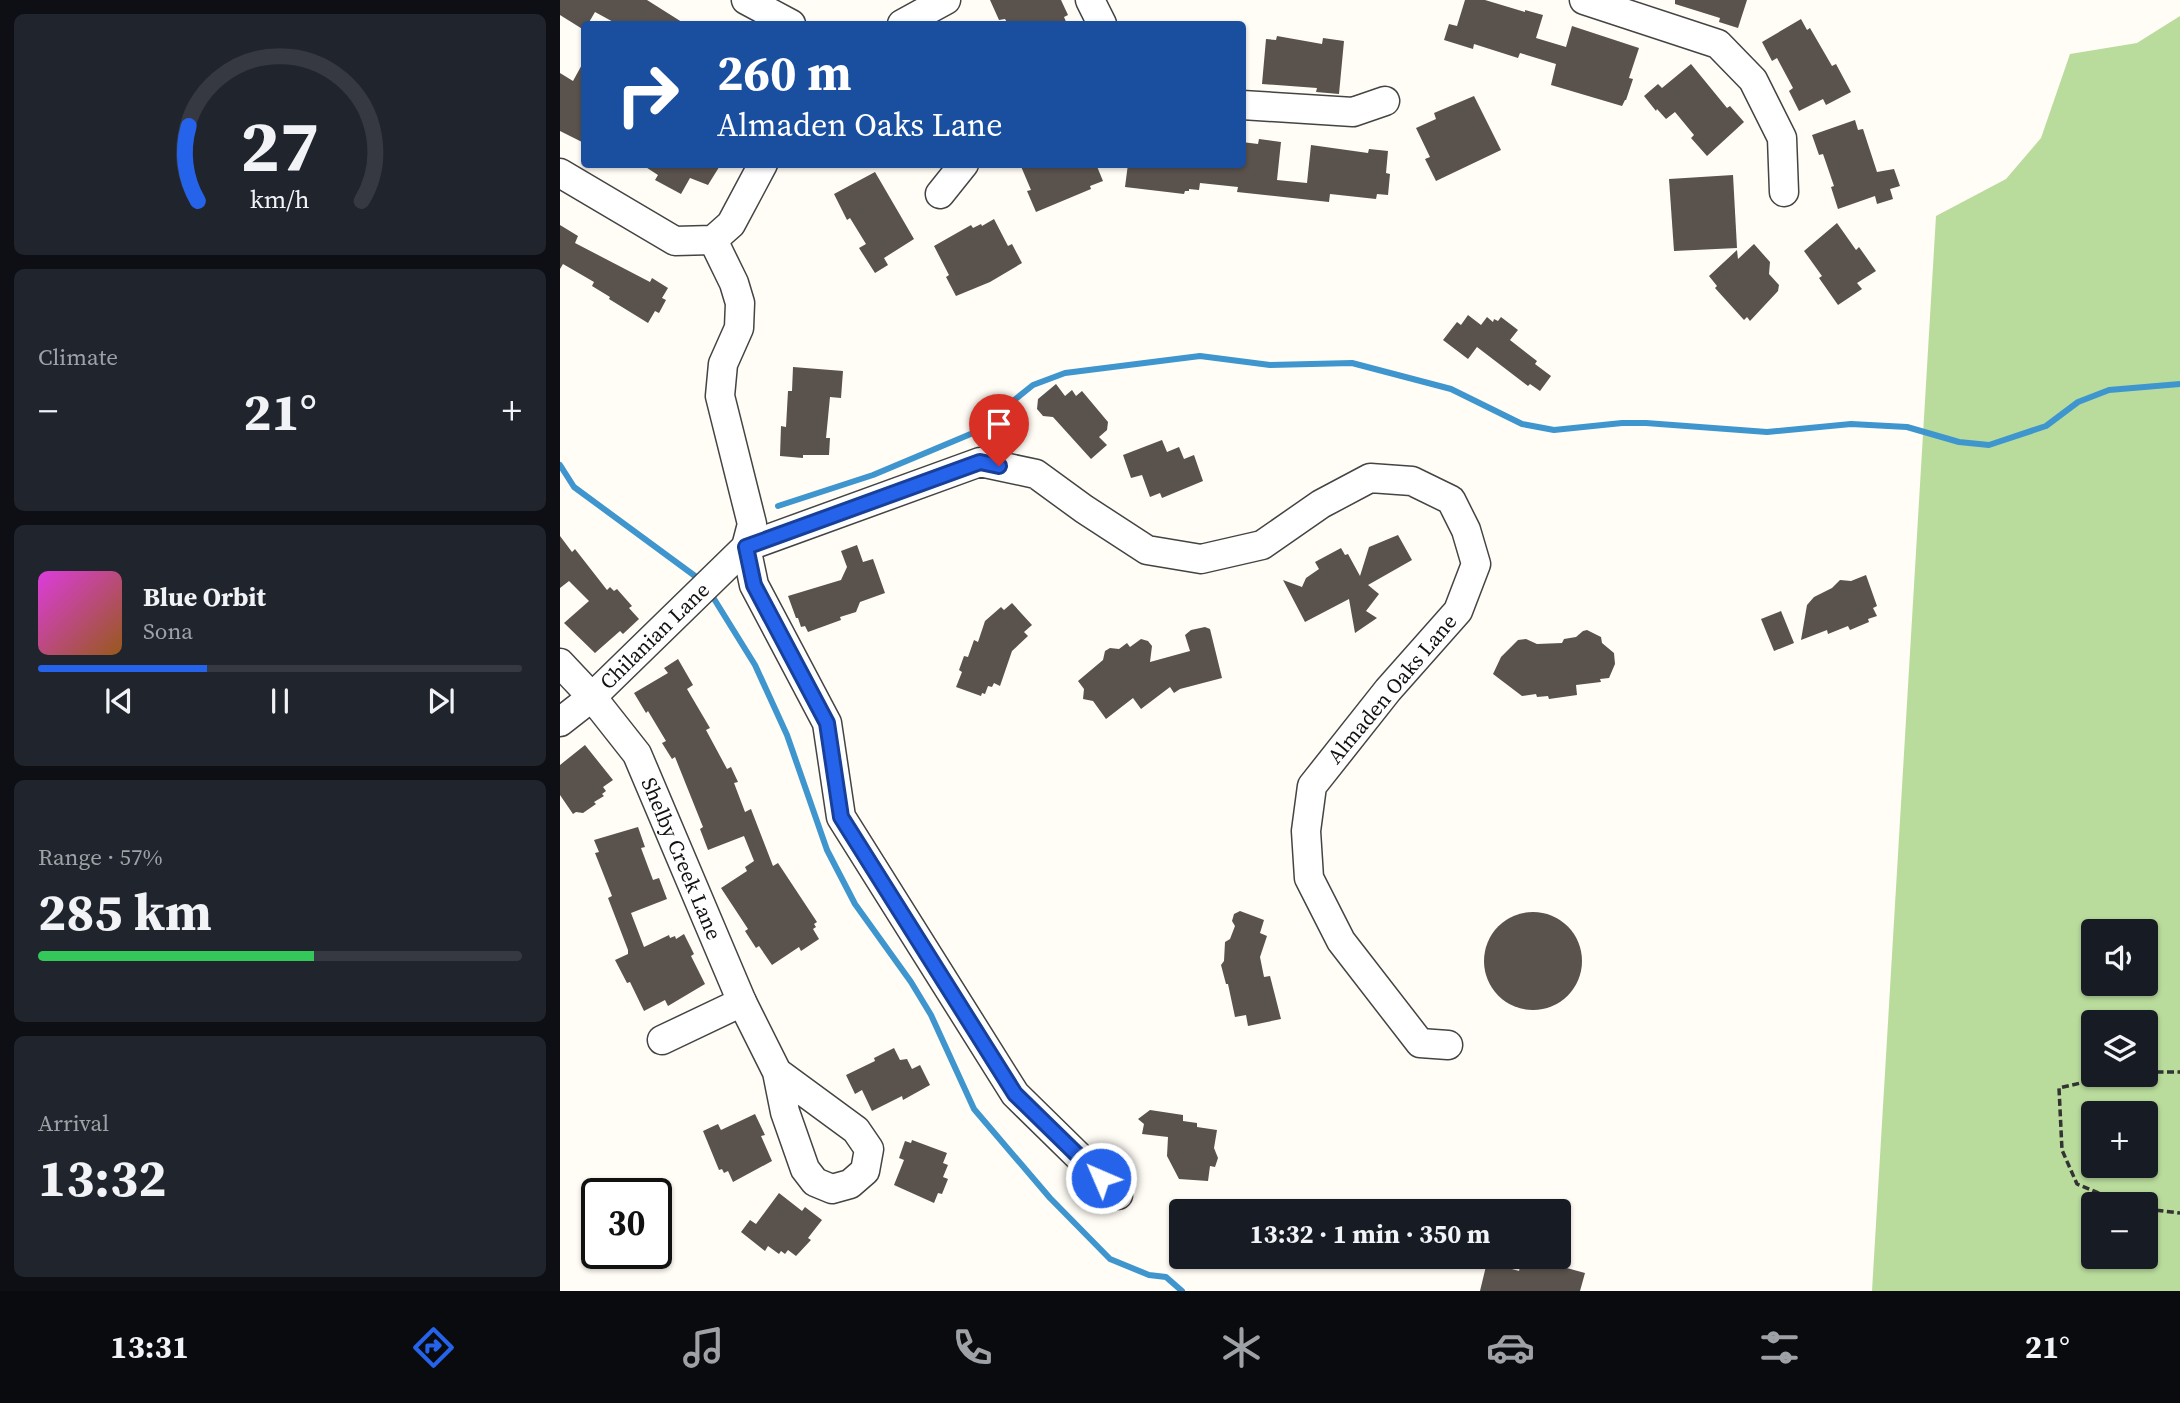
<!DOCTYPE html>
<html lang="en">
<head>
<meta charset="utf-8">
<style>
	:root { --surface:#171b24; --page:#20242c; --text:#f1f3f6; --muted:#9ea1a6; --line:#363941; --accent:#2563eb }
	body { margin:0; font-family:"Source Serif 4",serif; background:var(--page); color:var(--text); height:100vh; display:flex; flex-direction:column; font-size:26px; white-space:nowrap }
	* { box-sizing:border-box; margin:0 }
	p { font-size:23px; color:var(--muted) }
	.icon { flex:none; width:38px; height:38px; fill:none; stroke:currentColor; stroke-width:2; stroke-linecap:round; stroke-linejoin:round }
	.map { position:relative; flex:1; overflow:hidden }
	.panel { display:flex; flex-direction:column; gap:14px; padding:14px; background:#0d0f14; width:560px }
	.panel>* { flex:none }
	.hud { position:absolute; left:21px; top:21px; width:665px; height:147px; border-radius:7px; box-shadow:0 2px 5px #0004; background:#1a4fa0; color:#fff; overflow:hidden }
	.fabs { position:absolute; left:1521px; top:919px; display:grid; gap:14px }
	.fabs a { display:grid; place-items:center; width:77px; height:77px; border-radius:7px; background:var(--surface); box-shadow:0 2px 5px #0004; font-size:35px }
	.speed { position:absolute; left:21px; top:1178px; display:flex; gap:14px; font-size:35px; font-weight:700; text-align:center }
	.speed>* { display:grid; place-content:center; width:91px; height:91px; border-radius:50%; background:var(--surface); box-shadow:0 2px 5px #0004; line-height:1 }
	.speed .limit { border:4px solid #111; border-radius:10px; background:#fff; color:#111 }
	.pin { position:absolute; display:grid; place-items:center; width:60px; height:60px; color:#fff; margin:-72px -30px; border-radius:50% 50% 50% 0; rotate:-45deg; box-shadow:0 0 7px #0007 }
	.pin .icon { rotate:45deg }
	.me { position:absolute; width:77px; margin:-38px; rotate:315deg; stroke-linejoin:round; filter:drop-shadow(0 0 5px #0008) }
	.turn { display:flex; align-items:center; gap:24px; height:147px; padding:0 21px; font-size:32px }
	.turn .icon { width:91px; height:91px; stroke-width:2.5 }
	.turn b { display:block; font-size:49px; line-height:60px }
	.big { font-size:52px; font-weight:700; line-height:1.1 }
	.panel .tile { flex:1; display:flex; flex-direction:column; justify-content:center; gap:10px; min-width:0; padding:0 24px; border-radius:10px; background:var(--page) }
	.panel .dial { align-items:center; gap:0 }
	.dial svg { height:182px; overflow:visible; fill:none; stroke:var(--line); stroke-width:7; stroke-linecap:round; text-anchor:middle }
	.dial text { fill:var(--text); stroke:none }
	.song { display:flex; align-items:center; gap:21px }
	.cover { width:84px; height:84px; border-radius:10px; background:linear-gradient(135deg,hsl(300 70% 55%),hsl(30 70% 35%)) }
	.played { height:7px; border-radius:4px; background:linear-gradient(90deg,var(--accent) 35%,var(--line) 35%) }
	.keys { display:flex; justify-content:space-around; direction:ltr }
	.heat { display:flex; justify-content:space-between; align-items:center; font-size:38px; direction:ltr }
	.charge { height:10px; border-radius:5px; background:linear-gradient(90deg,#34c759 57%,var(--line) 0) }
	.trip { position:absolute; left:609px; top:1199px; width:402px; height:70px; border-radius:7px; background:var(--surface); box-shadow:0 2px 5px #0004; font-weight:700; line-height:70px; text-align:center }
	.menu { display:flex; height:112px; justify-content:space-around; align-items:center; background:#090b0e; color:var(--muted) }
	.menu .icon { width:49px; height:49px }
	.menu .on { color:var(--accent) }
	.menu b { font-size:32px; color:var(--text) }
	main { display:flex; flex:1; min-height:0 }
	.map>svg:first-child { display:block }
	.forest { fill:#b9dc9c; fill-rule:evenodd }
	.lines { fill:none; stroke-linecap:round; stroke-linejoin:round }
	.stream { stroke:#3f96cf; stroke-width:6 }
	.building { fill:#5a524d }
	.minor-casing { stroke:#444; stroke-width:31 }
	.path { stroke:#333; stroke-width:3.5; stroke-dasharray:7 3.5; stroke-linecap:butt }
	.minor { stroke:#fff; stroke-width:28 }
	.route-casing { stroke:#184099; stroke-width:18 }
	.route { stroke:#2563eb; stroke-width:12 }
	.labels { text-anchor:middle; stroke-width:7; stroke-linejoin:round; paint-order:stroke }
	.street-label { font-size:21px; fill:#111; stroke:#fff }
</style>
</head>
<body>
<main>
<section class="panel">
<div class="tile dial"><svg viewBox="0 0 100 80">
<path d="M14 69A42 42 0 1 1 86 69"/>
<path d="M14 69A42 42 0 0 1 10 36" stroke="#2563eb"/>
<text x="50" y="56" font-size="32" font-weight="700">27</text>
<text x="50" y="72" font-size="11">km/h</text>
</svg></div>
<div class="tile"><p>Climate</p>
<div class="heat"><a>−</a><b class="big">21°</b><a>+</a></div>
</div>
<div class="tile">
<div class="song"><i class="cover"></i><div><b>Blue Orbit</b><p>Sona</p></div></div>
<div class="played"></div>
<div class="keys"><svg class="icon" aria-label="previous" viewBox="0 0 24 24"><path d="M18 5L8 12l10 7zM5 5v14"/></svg><svg class="icon" aria-label="pause" viewBox="0 0 24 24"><path d="M8 5v14M16 5v14"/></svg><svg class="icon" aria-label="next" viewBox="0 0 24 24"><path d="M6 5l10 7-10 7zM19 5v14"/></svg></div>
</div>
<div class="tile"><p>Range · 57%</p><b class="big">285 km</b><div class="charge"></div></div>
<div class="tile"><p>Arrival</p><b class="big">13:32</b></div>
</section>
<div class="map">
<svg width="1620" height="1291" viewBox="0 0 1620 1291">
	<rect width="100%" height="100%" fill="#fffdf5"/>
	<!-- forest -->
	<path class="forest" d="M1620,16V1291H1312L1376,216L1446,179L1481,138L1510,54L1577,43ZM1533,931H1586V984H1533ZM1533,1022H1586V1074H1533ZM1533,1113H1586V1166H1533ZM1533,1204H1586V1256H1533Z"/>
	<g class="lines">
		<!-- stream -->
		<g class="stream">
			<path d="M0,465L14,487L135,576"/>
			<path d="M218,506L313,475L413,433L435,420L453,401L473,385L505,373L640,356L710,365L792,363L891,389L962,424L994,430L1062,423H1086L1207,432L1291,424L1347,427L1399,442L1429,445L1486,426L1518,402L1549,390L1620,384"/>
			<path d="M151,594L195,665L227,735L267,850L295,904L351,982L371,1015L414,1109L490,1198L550,1259L589,1275L606,1277L622,1291"/>
		</g>
	</g>
	<!-- building -->
	<g class="building">
		<path d="M0,0H87L125,24H57L35,12L28,24H24V30L0,15Z"/>
		<path d="M430,0H501L508,15L504,17L507,24H448L445,19L439,20Z"/>
		<path d="M905,0H925L965,12V10L983,15L976,38L1006,47L1012,26L1079,48L1069,78L1073,79L1066,100H1065L1062,106L991,85L996,64L960,53L958,58L914,44L913,49L884,40L889,24L897,26Z"/>
		<path d="M1115,0H1187L1178,28L1159,22L1160,18L1115,4Z"/>
		<path d="M1241,19L1247,30L1250,28L1272,66L1276,64L1291,92L1266,105L1263,99L1239,111L1229,91L1233,88L1217,58L1212,61L1202,42Z"/>
		<path d="M717,36L762,44L763,38L784,41L779,94L756,92L757,88L702,84L706,39L716,40Z"/>
		<path d="M24,61V143L0,131V73L13,81Z"/>
		<path d="M1131,64L1167,108L1170,106L1184,122L1147,156L1131,138L1134,135L1115,112L1106,119L1097,109L1096,111L1084,96L1098,84L1102,88Z"/>
		<path d="M914,96L941,150L876,181L865,159L870,157L856,128L876,119L874,113Z"/>
		<path d="M1295,120L1298,130L1303,129L1317,172L1334,169L1340,186L1330,189L1333,199L1317,204L1315,196L1278,209L1271,187L1274,186L1263,154L1259,155L1252,135Z"/>
		<path d="M699,139L721,142L717,180L747,183L751,145L808,153L809,149L828,151L826,173L830,174L828,195L817,194L816,199L770,194L769,202L677,192L678,187L640,183L639,190L629,189V191H625L624,194L565,187L568,164H682V142L698,144Z"/>
		<path d="M81,164H161L148,185L130,178L121,194L95,180L98,175Z"/>
		<path d="M460,164H536L543,181L530,186L531,189L476,212L467,191L471,190Z"/>
		<path d="M315,172L354,239L324,258L328,265L315,273L299,248L306,244L290,218L287,220L274,194Z"/>
		<path d="M1173,175L1177,248L1114,251L1109,179Z"/>
		<path d="M434,219L448,246L452,244L462,263L430,282L396,296L386,277L389,275L374,246L411,225L413,228L421,224L422,226Z"/>
		<path d="M1277,223L1296,250L1299,247L1316,271L1297,283L1302,289L1278,305L1259,278L1262,276L1244,251Z"/>
		<path d="M0,225L18,236L15,243L90,282L92,278L108,288L102,298L106,300L99,313L95,311L88,323L49,299L50,297L32,286L34,282L3,264L0,269Z"/>
		<path d="M1194,244L1210,262L1209,274L1219,285L1218,291L1190,321L1187,317L1184,320L1155,288L1157,286L1149,276L1177,250L1178,259Z"/>
		<path d="M908,315L921,325L927,317L933,322L934,319L938,321L941,317L958,330L950,340L977,361L975,364L991,376L980,391L970,384L968,386L917,347L908,359L883,340L897,322L901,325Z"/>
		<path d="M233,367L283,371L281,398L270,397L266,438H270L269,455H243V458L220,456L221,426L226,427L228,391H232Z"/>
		<path d="M496,384L505,396L512,390L516,396L522,391L548,422L547,430L539,437L547,445L531,459L493,417L483,416L477,409L478,399Z"/>
		<path d="M602,440L607,452L619,447L624,459L634,455L643,481L602,498L600,493L590,497L582,475L571,478L563,455Z"/>
		<path d="M838,535L852,560L808,585L819,594L806,611L817,618L795,633L789,599L745,622L723,580L742,587L746,578L759,569L755,562L781,548L785,555L788,554L800,576L809,547Z"/>
		<path d="M0,536L12,552L15,549L47,590L50,587L54,591L57,589L72,606L69,608L79,619L63,634L60,631L35,653L4,623L29,601L9,581L0,588Z"/>
		<path d="M297,545L303,562L313,559L325,593L300,602L296,612L280,617L281,620L248,632L245,626L241,627L238,618H236L228,596L281,580L287,567L281,551Z"/>
		<path d="M1306,575L1317,606L1313,608L1317,616L1308,619L1309,622L1290,630L1288,626L1268,634L1267,630L1241,640L1247,605L1254,597L1272,588L1280,580L1291,581Z"/>
		<path d="M452,603L472,625L464,632L468,636L452,651L440,686L434,683L432,687L428,686L425,694L422,693L421,696L396,687L402,672L399,670L404,656L408,657L414,640L418,642L425,621L441,607L444,610Z"/>
		<path d="M1221,611L1234,643L1214,651L1201,619Z"/>
		<path d="M645,627L650,629L662,678L620,689L614,693L610,687L581,709L573,698L546,719L533,701L523,699L524,689L518,681L543,660L545,651L550,648L559,649L567,643L570,647L581,639L588,641L592,646L590,662L630,651L625,635L631,630Z"/>
		<path d="M1027,630L1041,637L1042,643L1054,653L1055,664L1049,678L1040,679L1041,682L1016,685L1017,695L989,699L988,696L977,697L976,694L962,696L933,674L941,657L958,640L966,639L977,644L1002,643L1004,639L1016,637L1023,631Z"/>
		<path d="M118,659L133,685L127,689L150,728L146,730L167,769L171,767L178,782L174,783L185,812L191,809L213,866L218,863L257,922L254,924L256,927L253,929L259,939L241,951L239,947L212,965L199,946L196,948L185,931L188,929L161,888L187,871L185,867L194,861L184,836L148,850L140,829L143,827L115,757L112,759L102,743L106,741L88,711L86,713L74,693L108,673L104,668Z"/>
		<path d="M25,745L53,780L43,787L46,791L42,794L44,796L34,802L36,804L23,813L16,812L13,814L0,795V765Z"/>
		<path d="M78,827L85,847L81,848L93,880L99,878L107,899L71,913L84,947L109,935L110,938L115,936L116,939L124,934L134,954L131,956L145,984L108,1006L105,1000L84,1011L70,982L67,983L55,960L68,954V950L48,898L52,896L35,853L39,852L34,840Z"/>
		<path d="M680,911L704,920L700,933L707,936L700,957L704,977L710,976L721,1019L688,1026L686,1015L675,1017L668,984H666L661,965L664,961L665,942L670,939L675,926L672,921L674,914Z"/>
		<circle cx="973" cy="961" r="49"/>
		<path d="M334,1048L340,1060L347,1059L352,1069L360,1065L370,1085L343,1100L342,1096L312,1111L302,1090L295,1094L286,1075L315,1061L314,1058Z"/>
		<path d="M590,1110L623,1115V1121L637,1123V1127L657,1130L654,1148L658,1158L655,1167L650,1166L648,1181L619,1179L607,1156L608,1137L582,1134L584,1124L578,1119Z"/>
		<path d="M195,1114L205,1135L201,1136L212,1161L173,1182L168,1171L164,1173L162,1169L159,1170L143,1131L158,1124L161,1130Z"/>
		<path d="M352,1140L387,1153L383,1163L388,1165L383,1177L388,1179L382,1194L378,1193L374,1203L334,1185L344,1160L339,1158L345,1141L351,1143Z"/>
		<path d="M219,1193L242,1211L245,1207L262,1220L248,1238L251,1240L236,1256L228,1250L225,1254L221,1251L219,1254L208,1246L205,1251L181,1232L190,1220L196,1224Z"/>
		<path d="M963,1256L1025,1273L1020,1291H920L927,1262L959,1271Z"/>
	</g>
	<g class="lines">
		<!-- minor casing -->
		<g class="minor-casing">
			<g id="minor">
				<path d="M186,0L231,24"/>
				<path d="M530,0L542,24"/>
				<path d="M1024,0L1158,44L1193,80L1222,138L1224,192"/>
				<path d="M342,24L386,0"/>
				<path d="M682,105L793,112L825,101"/>
				<path d="M0,173L115,241L153,240L171,224L203,164"/>
				<path d="M380,194L404,164"/>
				<path d="M153,240L174,283L180,303L179,328L163,364L160,396L192,524L186,547L194,585L267,723L281,817L455,1094L558,1195"/>
				<path id="s1" d="M0,663L32,697L77,754L182,1002L217,1072L225,1112L245,1169L255,1182L272,1189L290,1184L305,1171L309,1149L296,1130L217,1072"/>
				<path id="s2" d="M0,722L32,697L186,547L420,462L476,474L524,509L587,550L641,559L702,545L761,504L810,478L852,481L891,500L906,530L916,564L898,611L828,690L752,786L746,831L749,878L781,941L860,1043L888,1045"/>
				<path d="M102,1040L182,1002"/>
			</g>
		</g>
		<!-- path -->
		<g class="path">
			<path d="M1586,1072H1620"/>
			<path d="M1560,1074L1499,1088L1502,1150L1517,1184L1565,1204"/>
			<path d="M1586,1209L1620,1213"/>
		</g>
		<!-- minor -->
		<use href="#minor" class="minor"/>
	</g>
	<g class="lines">
		<!-- route casing -->
		<g class="route-casing">
			<path id="route" d="M439,466L420,462L186,547L194,585L267,723L281,817L455,1094L541,1178"/>
		</g>
		<!-- route -->
		<use href="#route" class="route"/>
	</g>
	<g class="labels">
		<!-- street labels -->
		<g class="street-label">
			<text dy="7" stroke="none"><textPath href="#s2" startOffset="128">Chilanian Lane</textPath></text>
			<text transform="translate(832 689) rotate(-50)" y="7">Almaden Oaks Lane</text>
			<text dy="7" stroke="none"><textPath href="#s1" startOffset="233">Shelby Creek Lane</textPath></text>
		</g>
	</g>
</svg>
<div class="fabs">
<a><svg class="icon" aria-label="sound" viewBox="0 0 24 24"><path d="M4 9h4l5-4v14l-5-4H4zM17 9q2 3 0 6"/></svg></a>
<a><svg class="icon" aria-label="layers" viewBox="0 0 24 24"><path d="M12 4l9 5-9 5-9-5zM3 14l9 5 9-5"/></svg></a>
<a>+</a>
<a>−</a>
</div>
<div class="speed"><div class="limit">30</div></div>
<div class="pin" style="left:439px;top:466px;background:#d93025"><svg class="icon" aria-label="arrive" viewBox="0 0 24 24"><path d="M6 21V4h12l-3 4 3 4H6"/></svg></div>
<svg class="me" style="left:541px;top:1178px" viewBox="-20 -20 40 40"><circle r="17" fill="#2563eb" stroke="#fff" stroke-width="3"/><path d="M0-11L8 9 0 5-8 9z" fill="#fff"/></svg>
<div class="trip">13:32 · 1 min · 350 m</div>
<div class="hud">
<div class="turn"><svg class="icon" aria-label="right" viewBox="0 0 24 24"><path d="M7 20v-9h11M14 6l5 5-5 5"/></svg><div><b>260 m</b>Almaden Oaks Lane</div></div>
</div>
</div>
</main>
<nav class="menu">
<b>13:31</b>
<svg class="icon on" aria-label="directions" viewBox="0 0 24 24"><path d="M12 3l9 9-9 9-9-9zM9 14v-3h6M13 9l2 2-2 2"/></svg>
<svg class="icon" aria-label="music" viewBox="0 0 24 24"><path d="M9 18V5l10-2v13"/><circle cx="6" cy="18" r="3"/><circle cx="16" cy="16" r="3"/></svg>
<svg class="icon" aria-label="phone" viewBox="0 0 24 24"><path d="M5 4h4l2 5-3 2q2 4 5 5l2-3 5 2v4C11 20 4 13 5 4z"/></svg>
<svg class="icon" aria-label="climate" viewBox="0 0 24 24"><path d="M12 3v18M4 7l16 10M4 17L20 7"/></svg>
<svg class="icon" aria-label="car" viewBox="0 0 24 24"><path d="M5 17H2v-5l4-1 3-4h7l3 4 3 1v5h-3M9 17h6M6 11h13"/><circle cx="7" cy="17" r="2"/><circle cx="17" cy="17" r="2"/></svg>
<svg class="icon" aria-label="filters" viewBox="0 0 24 24"><path d="M4 7h16M4 17h16"/><circle cx="9" cy="7" r="2"/><circle cx="15" cy="17" r="2"/></svg>
<b>21°</b>
</nav>
</body>
</html>
